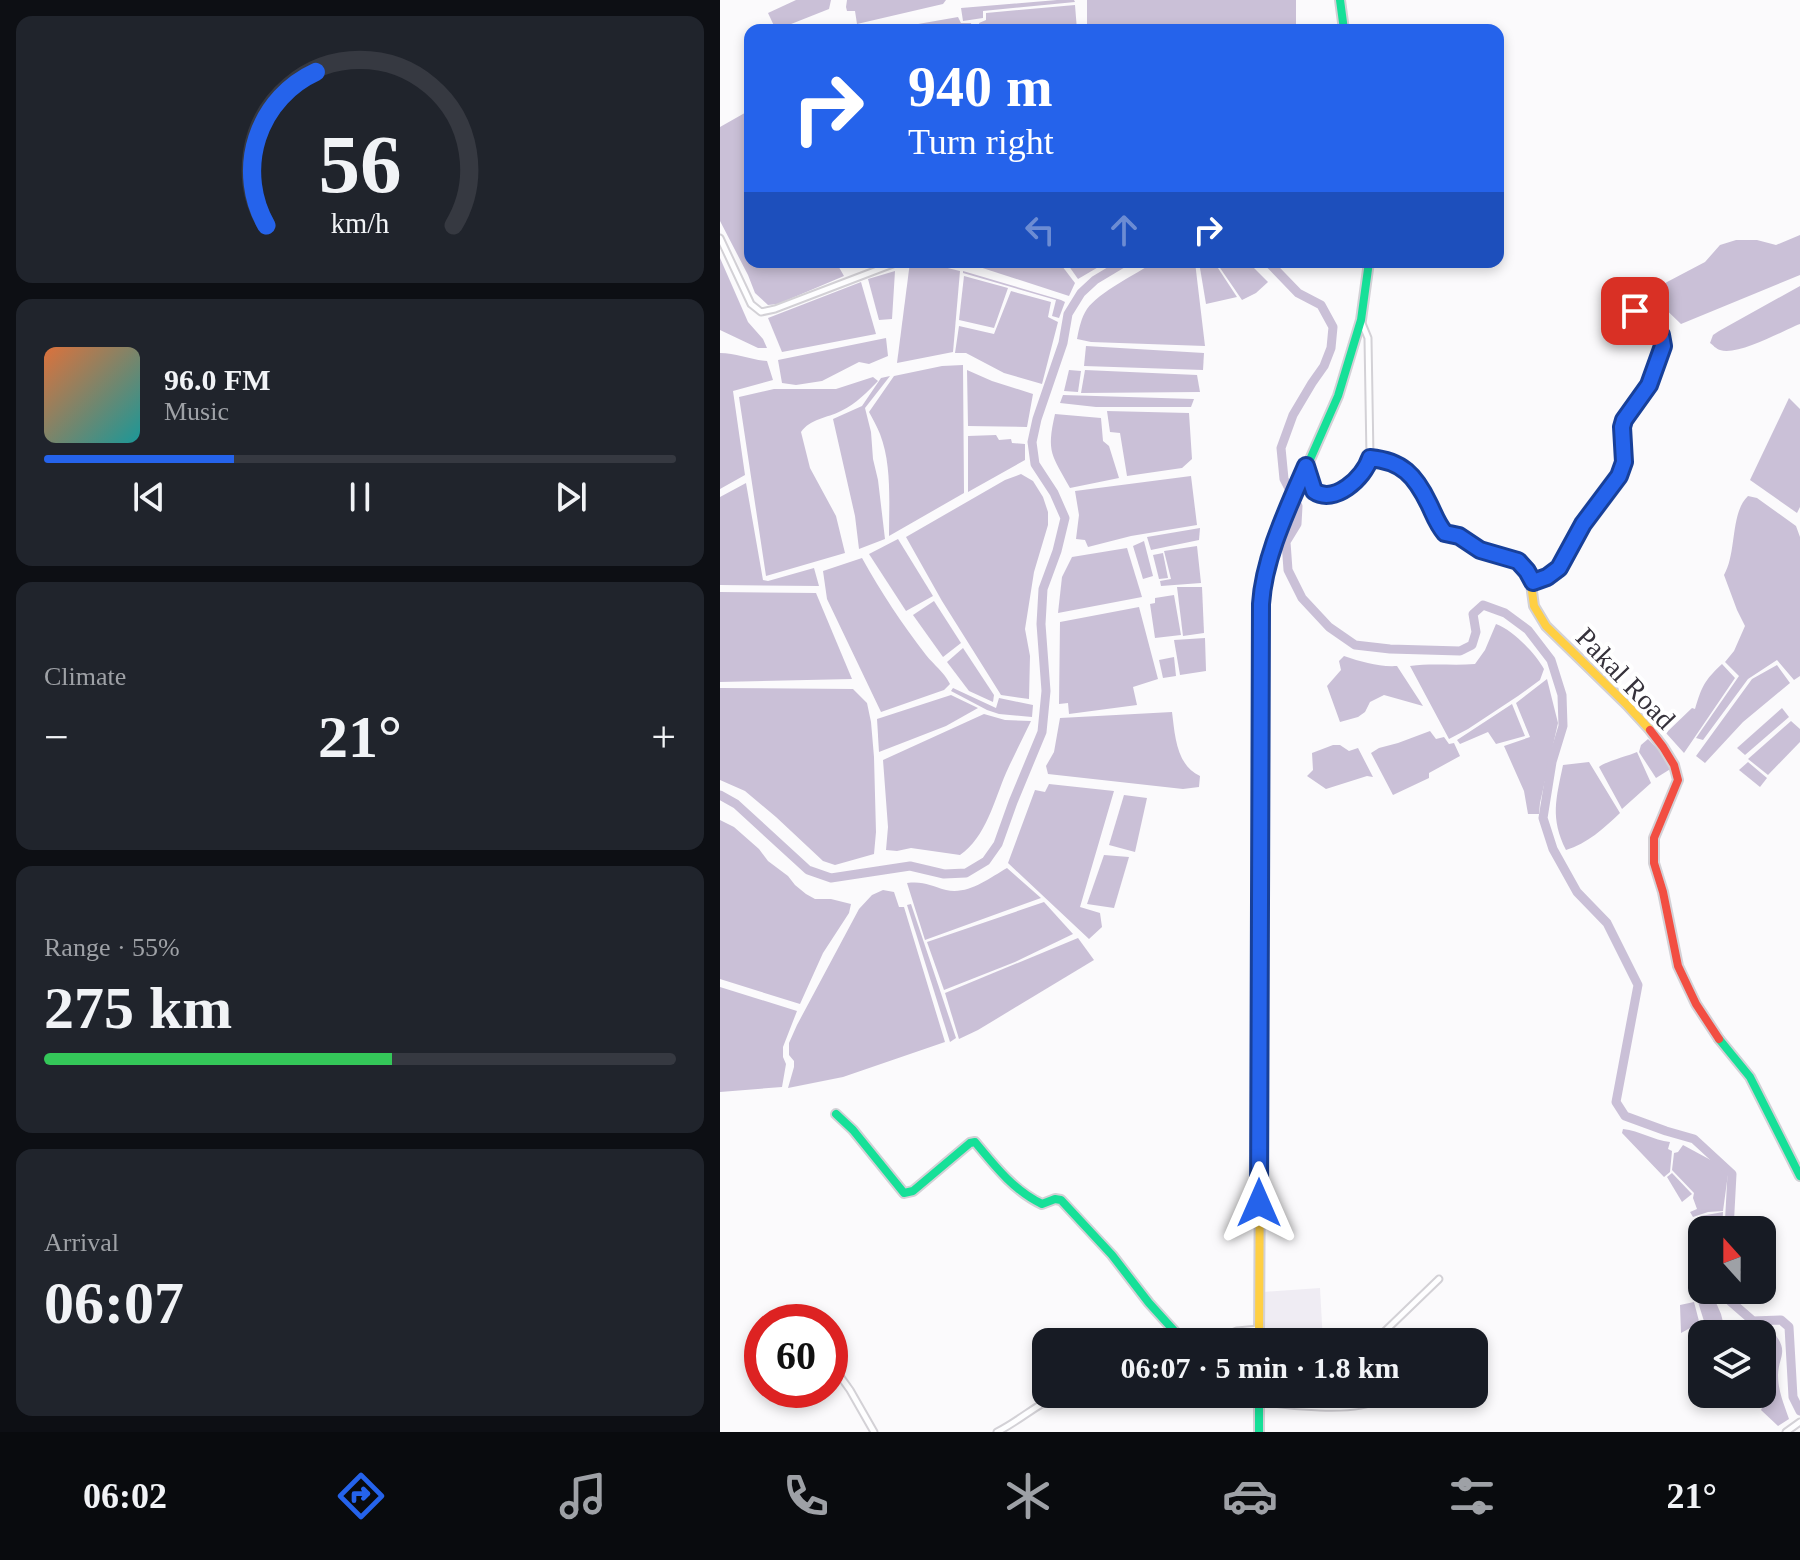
<!DOCTYPE html>
<html lang="en">
<head>
<meta charset="utf-8">
<style>
	:root { --surface:#171b24; --page:#20242c; --text:#f1f3f6; --muted:#9ea1a6; --line:#363941; --accent:#2563eb }
	body { margin:0; font-family:"Times New Roman",serif; background:var(--page); color:var(--text); height:100vh; display:flex; flex-direction:column; font-size:30px; white-space:nowrap }
	* { box-sizing:border-box; margin:0 }
	p { font-size:26px; color:var(--muted) }
	.icon { flex:none; width:44px; height:44px; fill:none; stroke:currentColor; stroke-width:2; stroke-linecap:round; stroke-linejoin:round }
	.map { position:relative; flex:1; overflow:hidden }
	.details { display:flex; flex-direction:column; gap:16px; padding:16px; background:#0d0f14; width:720px }
	.details>* { flex:none }
	.banner { position:absolute; left:24px; top:24px; width:760px; height:244px; border-radius:16px; box-shadow:0 4px 12px #0003; background:#2563eb; color:#fff; overflow:hidden }
	.needle { width:52px; rotate:339deg }
	.fabs { position:absolute; left:968px; top:1216px; display:grid; gap:16px }
	.fabs a { display:grid; place-items:center; width:88px; height:88px; border-radius:16px; background:var(--surface); box-shadow:0 4px 12px #0003; font-size:40px }
	.speed { position:absolute; left:24px; top:1304px; display:flex; gap:16px; font-size:40px; font-weight:700; text-align:center }
	.speed>* { display:grid; place-content:center; width:104px; height:104px; border-radius:50%; background:var(--surface); box-shadow:0 4px 12px #0003; line-height:1 }
	.speed .limit { border:12px solid #d22; background:#fff; color:#111 }
	.pin { position:absolute; display:grid; place-items:center; width:68px; height:68px; color:#fff; margin:-34px; border-radius:16px; box-shadow:0 4px 12px #0006 }
	.me { position:absolute; width:88px; margin:-44px; rotate:0deg; stroke-linejoin:round; filter:drop-shadow(0 0 6px #0008) }
	.turn { display:flex; align-items:center; gap:28px; height:168px; padding:0 32px; font-size:36px }
	.turn .icon { width:104px; height:104px; stroke-width:2.5 }
	.turn b { display:block; font-size:56px; line-height:68px }
	.lanes { display:flex; align-items:center; height:76px; padding:0 32px; background:#0003; justify-content:center; gap:40px; direction:ltr }
	.lanes .off { opacity:.35 }
	.big { font-size:60px; font-weight:700; line-height:1.1 }
	.details .tile { flex:1; display:flex; flex-direction:column; justify-content:center; gap:12px; min-width:0; padding:0 28px; border-radius:16px; background:var(--page) }
	.details .dial { align-items:center; gap:0 }
	.dial svg { height:208px; overflow:visible; fill:none; stroke:var(--line); stroke-width:7; stroke-linecap:round; text-anchor:middle }
	.dial text { fill:var(--text); stroke:none }
	.song { display:flex; align-items:center; gap:24px }
	.cover { width:96px; height:96px; border-radius:12px; background:linear-gradient(135deg,hsl(20 70% 55%),hsl(180 70% 35%)) }
	.played { height:8px; border-radius:4px; background:linear-gradient(90deg,var(--accent) 30%,var(--line) 30%) }
	.keys { display:flex; justify-content:space-around; direction:ltr }
	.heat { display:flex; justify-content:space-between; align-items:center; font-size:44px; direction:ltr }
	.charge { height:12px; border-radius:6px; background:linear-gradient(90deg,#34c759 55%,var(--line) 0) }
	.trip { position:absolute; left:312px; top:1328px; width:456px; height:80px; border-radius:16px; background:var(--surface); box-shadow:0 4px 12px #0003; font-weight:700; line-height:80px; text-align:center }
	.tab-bar { display:flex; height:128px; justify-content:space-around; align-items:center; background:#090b0e; color:var(--muted) }
	.tab-bar .icon { width:56px; height:56px }
	.tab-bar .active { color:var(--accent) }
	.tab-bar b { font-size:36px; color:var(--text) }
	main { display:flex; flex:1; min-height:0 }
	.map>svg:first-child { display:block }
	.built { fill:#efecf3 }
	.water { fill:#cac0d7 }
	.lines { fill:none; stroke-linecap:round; stroke-linejoin:round }
	.river { stroke:#cac0d7; stroke-width:9 }
	.street-casing { stroke:#d3d1d6; stroke-width:9 }
	.fast-casing { stroke:#d3d1d6; stroke-width:12 }
	.slow-casing { stroke:#d3d1d6; stroke-width:12 }
	.jam-casing { stroke:#d3d1d6; stroke-width:12 }
	.street { stroke:#fefeff; stroke-width:5 }
	.fast { stroke:#16e098; stroke-width:8 }
	.slow { stroke:#ffcf43; stroke-width:8 }
	.jam { stroke:#f24e42; stroke-width:8 }
	.route-casing { stroke:#184099; stroke-width:20 }
	.route { stroke:#2563eb; stroke-width:14 }
	.labels { text-anchor:middle; stroke-width:8; stroke-linejoin:round; paint-order:stroke }
	.street-label { font-size:28px; fill:#36323b; stroke:#fff }
</style>
</head>
<body>
<main>
<section class="details">
<div class="tile dial"><svg viewBox="0 0 100 80">
<path d="M14 69A42 42 0 1 1 86 69"/>
<path d="M14 69A42 42 0 0 1 33 10" stroke="#2563eb"/>
<text x="50" y="56" font-size="32" font-weight="700">56</text>
<text x="50" y="72" font-size="11">km/h</text>
</svg></div>
<div class="tile">
<div class="song"><i class="cover"></i><div><b>96.0 FM</b><p>Music</p></div></div>
<div class="played"></div>
<div class="keys"><svg class="icon" aria-label="previous" viewBox="0 0 24 24"><path d="M18 5L8 12l10 7zM5 5v14"/></svg><svg class="icon" aria-label="pause" viewBox="0 0 24 24"><path d="M8 5v14M16 5v14"/></svg><svg class="icon" aria-label="next" viewBox="0 0 24 24"><path d="M6 5l10 7-10 7zM19 5v14"/></svg></div>
</div>
<div class="tile"><p>Climate</p>
<div class="heat"><a>−</a><b class="big">21°</b><a>+</a></div>
</div>
<div class="tile"><p>Range · 55%</p><b class="big">275 km</b><div class="charge"></div></div>
<div class="tile"><p>Arrival</p><b class="big">06:07</b></div>
</section>
<div class="map">
<svg width="1080" height="1432" viewBox="0 0 1080 1432">
	<rect width="100%" height="100%" fill="#fbfafc"/>
	<!-- built -->
	<path class="built" d="M600,1288L603,1342H546L543,1292Z"/>
	<!-- water -->
	<g class="water">
		<path d="M76,0H111L109,9L56,30L48,13Z"/>
		<path d="M127,0H226L223,4L137,24L135,11H127L126,7Z"/>
		<path d="M337,0H354L355,2L263,11V18L243,21L241,8Z"/>
		<rect x="367" y="0" width="209" height="30"/>
		<path d="M355,5L357,30H260L259,23L266,20V13Z"/>
		<path d="M238,17L241,23H251L252,30H164Z"/>
		<path d="M30,110V262H116L124,276L58,304L48,305L35,293L28,275L0,221V127Z"/>
		<path d="M1080,235V275L961,324L935,299L937,289L947,282L985,262L1000,245L1016,240H1037L1056,245Z"/>
		<path d="M0,258L28,322L43,339L47,348H38L0,330Z"/>
		<path d="M190,262H203L240,271L233,352L177,363Z"/>
		<path d="M244,262H339L355,283L349,296Z"/>
		<path d="M346,262H387L358,279Z"/>
		<path d="M434,262H475L485,346L371,342L357,339C359,329 361,318 367,309C379,292 415,275 434,262Z"/>
		<path d="M479,262H494L517,297L486,304Z"/>
		<path d="M496,262H528L548,282L536,293L522,300Z"/>
		<path d="M175,271L172,319L159,320L148,279Z"/>
		<path d="M243,271L341,300L345,302L339,318L332,316L336,300L243,273Z"/>
		<path d="M244,276L288,288L274,328L239,320Z"/>
		<path d="M141,282L156,334L62,352L48,318Z"/>
		<path d="M1080,286V324C1062,331 1018,356 1000,350C996,349 993,345 990,343L993,335L999,331Z"/>
		<path d="M291,291L331,302L328,317L338,322L322,384L284,373L246,353H235L239,326L274,334Z"/>
		<path d="M166,338L168,356L149,364L139,362L102,381L76,385L62,383L58,360Z"/>
		<path d="M366,346L484,353L483,370L364,366Z"/>
		<path d="M0,353C16,353 31,360 47,361L53,380L13,391L25,475L0,489Z"/>
		<path d="M243,365L244,493L169,536C169,503 172,465 160,434C157,427 153,419 149,412L174,376L222,366Z"/>
		<path d="M247,370L272,381L313,394L307,427L248,426Z"/>
		<path d="M349,370L361,371L358,392L344,391Z"/>
		<path d="M365,370L477,375L480,392L361,393Z"/>
		<path d="M170,376L145,408L151,432L153,459L158,480L165,539L139,549L135,516L113,419L142,406L161,378Z"/>
		<path d="M153,377L158,381C146,393 137,403 121,411C107,418 90,419 81,432L90,468L116,516L125,553L46,576L19,397L54,389H116Z"/>
		<path d="M343,395L474,399L471,407H376L340,403Z"/>
		<path d="M1069,398L1080,409V507L1077,513L1030,480Z"/>
		<path d="M387,411L469,413L472,459L462,468L407,476L400,433L390,432Z"/>
		<path d="M335,414L381,418L383,441L389,446L399,478L350,488C332,455 326,453 335,414Z"/>
		<path d="M276,435L279,440L291,439L292,443L305,444V460L248,492V436Z"/>
		<path d="M301,474L313,481L323,497L328,512V525L314,572L305,629L310,656L309,699L281,695L222,601L186,537L285,480Z"/>
		<path d="M471,476L477,525L411,536L368,547L365,540L356,539L359,515L355,491Z"/>
		<path d="M26,483L43,580L48,581L94,568L99,586L0,585V497Z"/>
		<path d="M1028,496L1037,498L1076,526L1080,537V676L1074,680L1057,660L1028,679L983,740L976,738L1019,676L1005,662L1014,651L1025,626L1017,610L1004,575C1017,553 1010,513 1028,496Z"/>
		<path d="M480,528L479,540L431,550L427,537Z"/>
		<path d="M178,539L213,596L186,611L149,554Z"/>
		<path d="M424,541L433,576L423,579L413,546Z"/>
		<path d="M477,546L481,583L441,586L440,581L451,579L444,551Z"/>
		<path d="M407,548L422,597L338,613L342,577L352,557Z"/>
		<path d="M443,553L448,578L439,579L433,555Z"/>
		<path d="M142,558C161,592 182,624 206,655C214,665 224,672 230,684L224,690L161,712L107,599L103,571Z"/>
		<path d="M457,587H482L484,633L463,636Z"/>
		<path d="M0,592L96,593L132,679L0,682Z"/>
		<path d="M454,595L461,635L435,638L430,604L435,603V598Z"/>
		<path d="M214,601L241,643L223,657L193,615Z"/>
		<path d="M419,607L438,679L413,687L417,705L349,714L348,703L339,704L340,622Z"/>
		<path d="M776,624C793,630 815,653 824,669L820,680L798,696L748,729L729,739L690,666C712,663 734,666 755,664L765,650Z"/>
		<path d="M485,638L486,671L460,675L454,640Z"/>
		<path d="M243,648L274,695L273,702L249,691L227,662Z"/>
		<path d="M624,656C642,662 658,667 677,666L703,706L664,695L650,702L645,712L638,717L620,722L607,686L621,670L619,661Z"/>
		<path d="M454,657L456,676L443,678L439,660Z"/>
		<path d="M1002,664L1015,678L964,753L946,733L972,708L975,709C982,686 984,681 1002,664Z"/>
		<path d="M1057,665L1070,683L1023,722L985,763L976,756L1032,679Z"/>
		<path d="M827,679L838,723L820,803L819,814H808L804,791L784,746L810,737L796,703Z"/>
		<path d="M0,688L133,689L147,703L151,722L154,757L156,832L154,854L115,865L103,861L56,817L25,791L0,780Z"/>
		<path d="M233,688L276,708L279,698L313,705L312,717L279,714L267,710L231,691Z"/>
		<path d="M231,695L258,708L226,726L159,752L157,719Z"/>
		<path d="M792,704L805,736L776,744L768,732L740,744L737,740Z"/>
		<path d="M1062,708L1069,717L1025,755L1017,748Z"/>
		<path d="M452,712C455,735 456,765 480,776L479,787L463,789L328,774L326,766L334,752L340,718Z"/>
		<path d="M264,714L285,720L311,721C303,738 294,755 286,773C274,801 266,837 240,855L191,848L177,851L166,850L168,827L163,760Z"/>
		<path d="M1071,721L1080,729V742L1048,775L1028,759Z"/>
		<path d="M710,731L716,739L724,737L729,744L734,743L740,756L709,773V778L673,795L651,753L659,748L678,743Z"/>
		<path d="M928,739L946,757L952,768L936,778L919,752L921,745Z"/>
		<path d="M613,745H620L629,751L638,748L653,777L647,776L606,789L587,776L593,770L592,753Z"/>
		<path d="M917,752L931,783L902,809L879,767C884,762 908,756 917,752Z"/>
		<path d="M869,762L900,813C884,828 867,844 846,850C830,818 836,799 843,765Z"/>
		<path d="M1028,762L1047,778L1040,787L1019,770Z"/>
		<path d="M329,784L394,791L360,907L380,913L382,927L369,939L288,863L315,790L325,792Z"/>
		<path d="M404,795L427,798L415,852L389,845Z"/>
		<path d="M0,820L14,827L39,849L48,861L68,876L75,885L86,894L95,899H111L131,904L129,913L103,953L80,1004L0,979Z"/>
		<path d="M384,855L409,857L394,908L367,904Z"/>
		<path d="M287,868L321,898L205,940L187,883C205,881 210,886 226,890C248,895 268,879 287,868Z"/>
		<path d="M163,890L174,892L179,907H184L225,1042L123,1077L68,1088L74,1067V1061L69,1055V1043L77,1025L139,909L152,895Z"/>
		<path d="M324,902L353,934L295,962L224,990L207,942Z"/>
		<path d="M191,904L236,1038L230,1042L187,905Z"/>
		<path d="M358,938L374,960L258,1030L239,1039L225,993Z"/>
		<path d="M0,987L77,1011L63,1047V1057L66,1064L62,1087L0,1092Z"/>
		<path d="M903,1129C920,1131 933,1140 950,1142L948,1149L952,1151L950,1172L944,1177L902,1133Z"/>
		<path d="M963,1145L1000,1165L1008,1174L1003,1211L988,1212L973,1217L970,1212L977,1209L973,1198L974,1193L952,1170L954,1153L958,1152Z"/>
		<path d="M952,1173L972,1194L962,1202L947,1177Z"/>
		<path d="M1003,1212L1002,1230H982V1250L978,1235L982,1231L981,1216Z"/>
		<path d="M994,1298L1001,1314L1006,1334H988L978,1302Z"/>
		<path d="M974,1302L980,1325L972,1327L961,1333L960,1305Z"/>
		<path d="M1054,1333C1069,1352 1059,1355 1058,1375C1058,1391 1064,1404 1069,1419L1058,1426L1041,1410L1045,1401L1042,1394V1337Z"/>
	</g>
	<g class="lines">
		<!-- river -->
		<g class="river">
			<path d="M548,262L578,293L601,305L613,327L611,348L604,366L592,383L573,415L561,448L564,479L578,506L577,524L566,542L568,570L582,598L609,627L635,645L670,649L740,651L752,645L756,632L753,614L763,605L785,613L808,630L831,660L842,695L843,726L832,762L823,818L833,849L857,892L887,923L918,985L896,1102L905,1116L946,1131L974,1139L1012,1174L1009,1230"/>
			<path d="M0,795L16,804L88,870L111,878L190,866L224,874L246,873L266,861L278,844L293,802L322,732L326,691L321,624L323,589L337,551L345,518L334,493L315,464L312,442L317,419L343,343L348,314L361,293L375,280L405,262"/>
			<path d="M1010,1290V1301L1033,1321L1061,1320L1069,1327L1073,1397L1080,1411"/>
		</g>
		<!-- street casing -->
		<g class="street-casing">
			<g id="street">
				<path d="M0,238L31,304L41,312L55,309L178,262"/>
				<path d="M588,471L592,487L597,494C620,497 643,481 650,458L648,338L641,321"/>
				<path d="M813,582L827,577L839,568L863,524L899,476L904,462L902,427L904,420L929,385L943,346L941,335L915,311L902,287"/>
				<path d="M490,1342L517,1331L539,1329"/>
				<path d="M660,1342L662,1334L719,1279"/>
				<path d="M110,1362L130,1390L154,1432"/>
				<path d="M539,1401C564,1405 637,1414 657,1399V1394"/>
				<path d="M277,1432C299,1421 317,1404 340,1394"/>
				<path d="M1066,1432L1080,1422"/>
			</g>
		</g>
		<!-- fast casing -->
		<g class="fast-casing">
			<g id="fast">
				<path d="M620,0L624,30"/>
				<path d="M541,959L540,639L542,592L546,570L566,514L618,396L641,320L649,262"/>
				<path d="M999,1039L1030,1077L1080,1176"/>
				<path d="M116,1114L133,1130L184,1193L193,1191L250,1143L255,1142C274,1165 294,1191 322,1204L335,1199L341,1200L392,1255L429,1303L458,1335L461,1342"/>
				<path d="M539,1394V1432"/>
			</g>
		</g>
		<!-- slow casing -->
		<g class="slow-casing">
			<g id="slow">
				<path d="M650,458C705,466 698,497 725,533L738,536L763,551L794,560L804,567L810,577L814,606L826,626L907,705L930,730"/>
				<path d="M539,1342L541,959"/>
			</g>
		</g>
		<!-- jam casing -->
		<g class="jam-casing">
			<path id="jam" d="M930,730L943,747L954,765L958,780L934,838V863L943,892L958,966L976,1004L999,1039"/>
		</g>
		<!-- street -->
		<use href="#street" class="street"/>
		<!-- fast -->
		<use href="#fast" class="fast"/>
		<!-- slow -->
		<use href="#slow" class="slow"/>
		<!-- jam -->
		<use href="#jam" class="jam"/>
	</g>
	<g class="lines">
		<!-- route casing -->
		<g class="route-casing">
			<path id="route" d="M539,1203L541,604C544,557 568,508 586,466L594,491C614,505 644,478 650,458C682,461 695,475 709,504C714,514 717,524 725,533L739,536L760,550L798,561L807,571L813,582L827,577L839,568L863,524L899,476L904,462L902,427L904,420L929,385L943,346L941,335L937,330L915,311"/>
		</g>
		<!-- route -->
		<use href="#route" class="route"/>
	</g>
	<g class="labels">
		<!-- street labels -->
		<g class="street-label">
			<text transform="translate(906 678) rotate(46)" y="10">Pakal Road</text>
		</g>
	</g>
</svg>
<div class="fabs">
<a><svg class="needle" viewBox="-14 -14 28 28"><path d="M0-13l5 13h-10z" fill="#e53935"/><path d="M0 13l5-13h-10z" fill="#9ea1a6"/></svg></a>
<a><svg class="icon" aria-label="layers" viewBox="0 0 24 24"><path d="M12 4l9 5-9 5-9-5zM3 14l9 5 9-5"/></svg></a>
</div>
<div class="speed"><div class="limit">60</div></div>
<div class="pin" style="left:915px;top:311px;background:#d93025"><svg class="icon" aria-label="arrive" viewBox="0 0 24 24"><path d="M6 21V4h12l-3 4 3 4H6"/></svg></div>
<svg class="me" style="left:539px;top:1203px" viewBox="-20 -20 40 40"><path d="M0-17L14 15 0 8-14 15z" fill="#2563eb" stroke="#fff" stroke-width="4"/></svg>
<div class="trip">06:07 · 5 min · 1.8 km</div>
<div class="banner">
<div class="turn"><svg class="icon" aria-label="right" viewBox="0 0 24 24"><path d="M7 20v-9h11M14 6l5 5-5 5"/></svg><div><b>940 m</b>Turn right</div></div>
<div class="lanes"><svg class="icon off" aria-label="left" viewBox="0 0 24 24"><path d="M17 20v-9H6M10 6l-5 5 5 5"/></svg><svg class="icon off" aria-label="ahead" viewBox="0 0 24 24"><path d="M12 20V5M6 11l6-6 6 6"/></svg><svg class="icon" aria-label="right" viewBox="0 0 24 24"><path d="M7 20v-9h11M14 6l5 5-5 5"/></svg></div>
</div>
</div>
</main>
<nav class="tab-bar">
<b>06:02</b>
<svg class="icon active" aria-label="directions" viewBox="0 0 24 24"><path d="M12 3l9 9-9 9-9-9zM9 14v-3h6M13 9l2 2-2 2"/></svg>
<svg class="icon" aria-label="music" viewBox="0 0 24 24"><path d="M9 18V5l10-2v13"/><circle cx="6" cy="18" r="3"/><circle cx="16" cy="16" r="3"/></svg>
<svg class="icon" aria-label="phone" viewBox="0 0 24 24"><path d="M5 4h4l2 5-3 2q2 4 5 5l2-3 5 2v4C11 20 4 13 5 4z"/></svg>
<svg class="icon" aria-label="climate" viewBox="0 0 24 24"><path d="M12 3v18M4 7l16 10M4 17L20 7"/></svg>
<svg class="icon" aria-label="car" viewBox="0 0 24 24"><path d="M5 17H2v-5l4-1 3-4h7l3 4 3 1v5h-3M9 17h6M6 11h13"/><circle cx="7" cy="17" r="2"/><circle cx="17" cy="17" r="2"/></svg>
<svg class="icon" aria-label="filters" viewBox="0 0 24 24"><path d="M4 7h16M4 17h16"/><circle cx="9" cy="7" r="2"/><circle cx="15" cy="17" r="2"/></svg>
<b>21°</b>
</nav>
</body>
</html>
